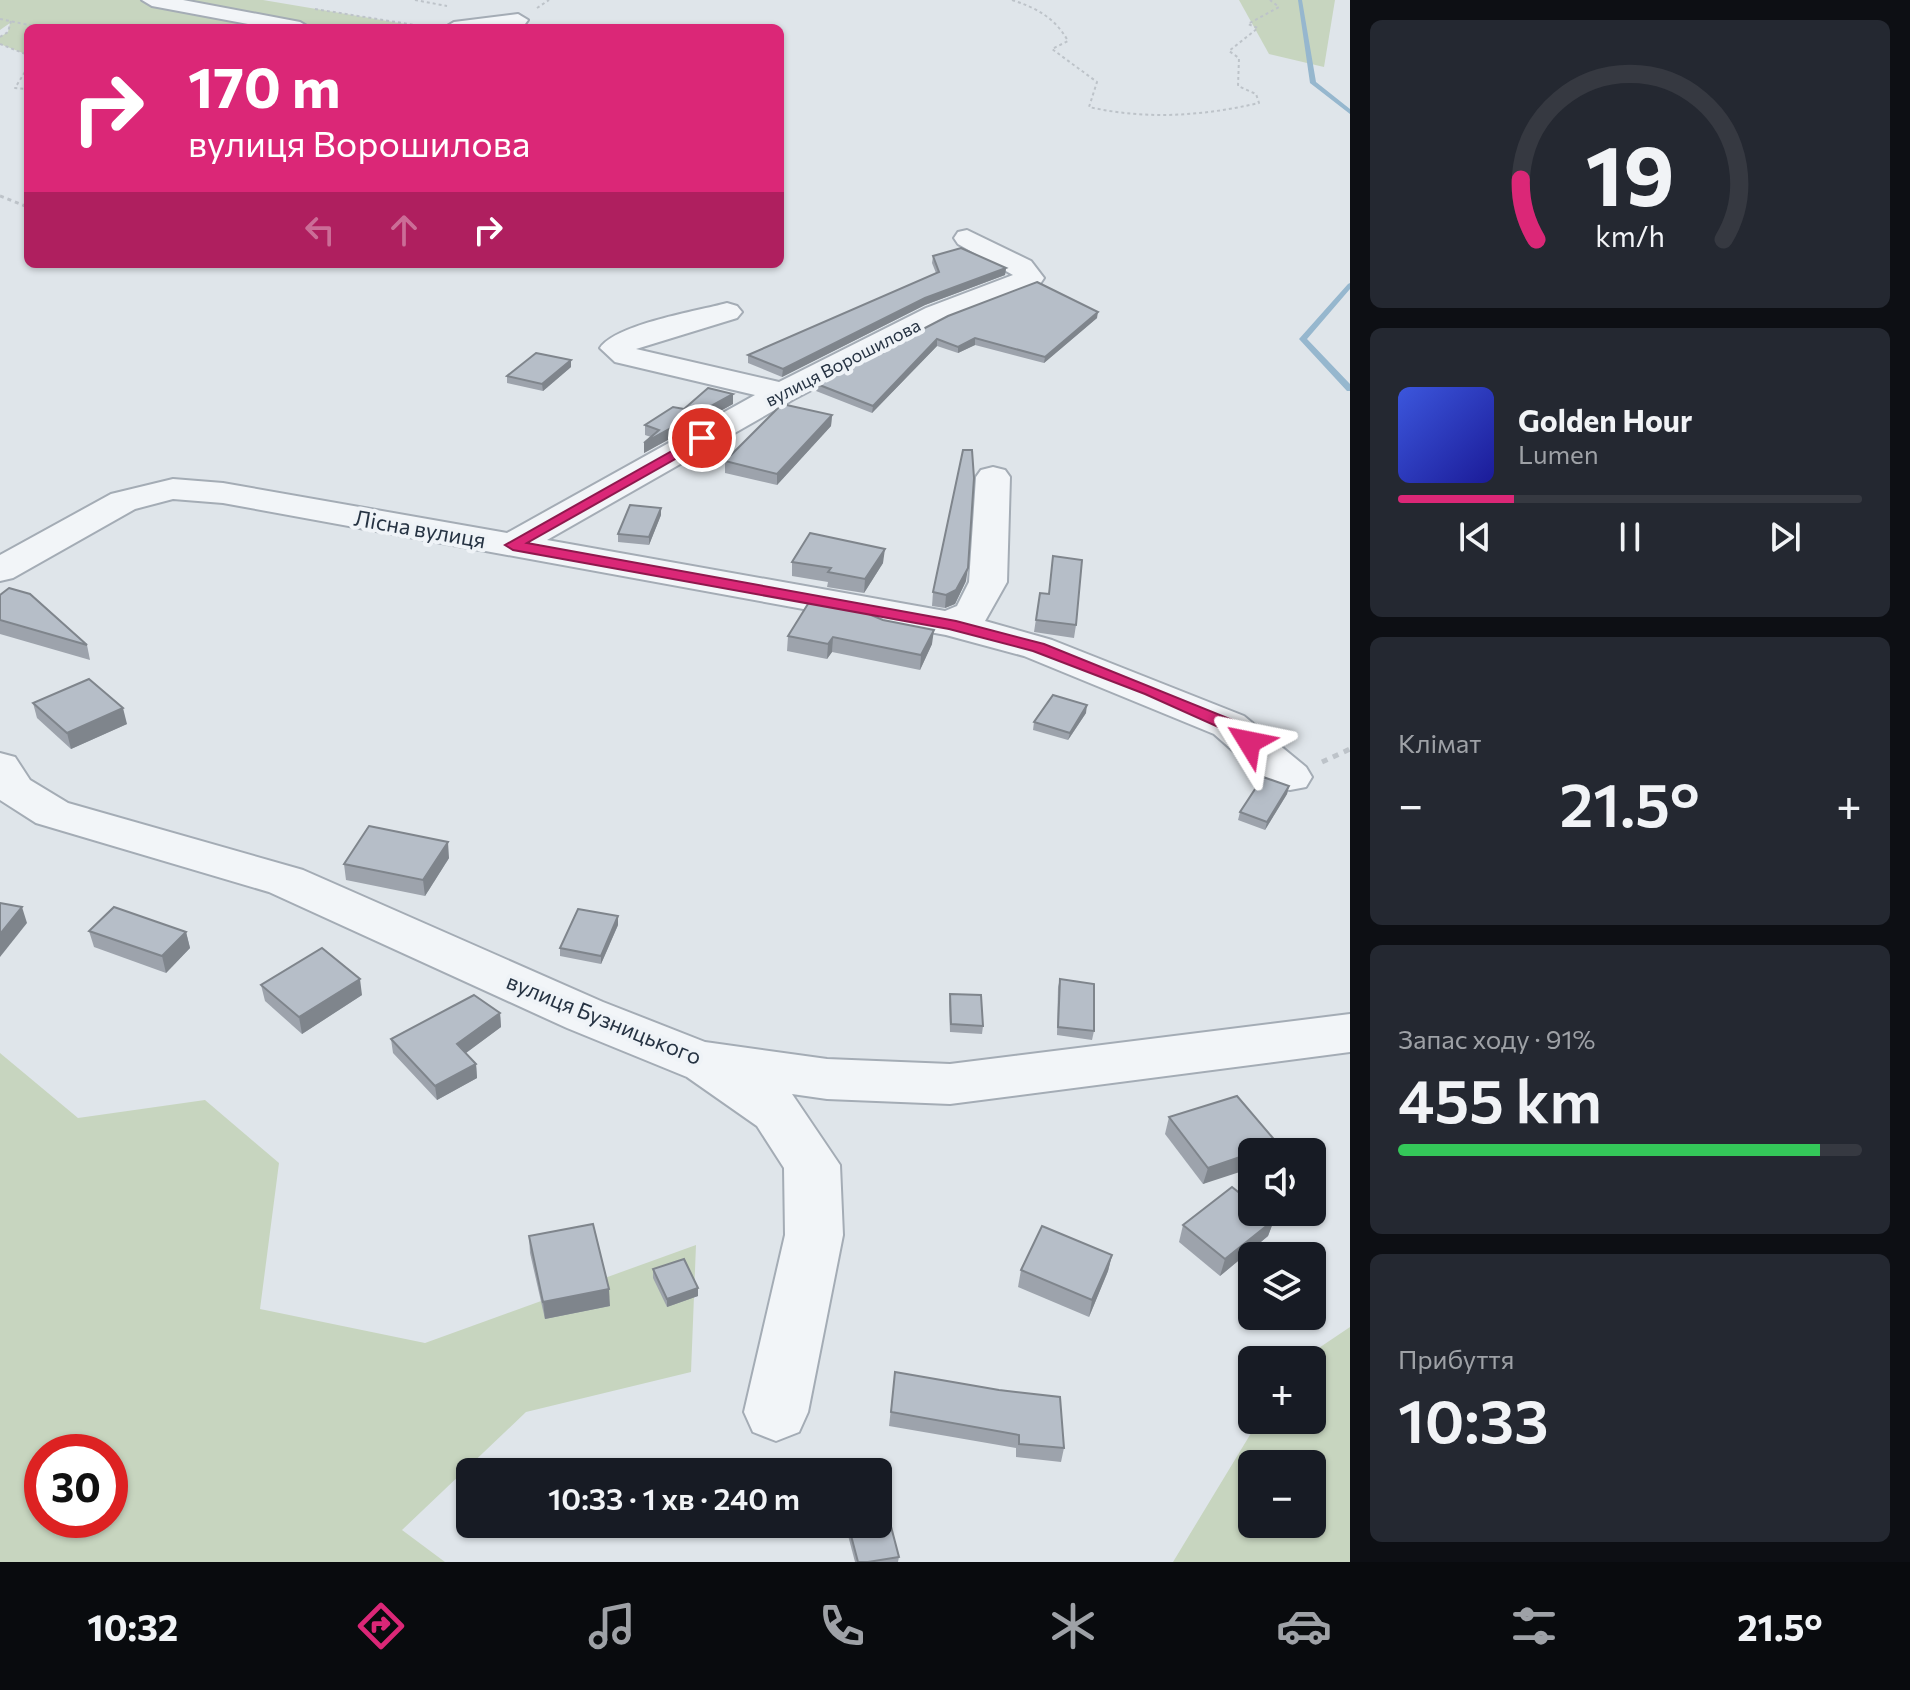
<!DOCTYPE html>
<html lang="uk">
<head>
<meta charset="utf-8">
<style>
	:root { --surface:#171b24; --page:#242831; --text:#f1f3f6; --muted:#9ea1a6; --line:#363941; --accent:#db2777 }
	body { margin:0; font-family:Commissioner,sans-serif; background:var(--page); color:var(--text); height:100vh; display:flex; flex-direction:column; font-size:30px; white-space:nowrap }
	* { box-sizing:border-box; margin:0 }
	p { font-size:26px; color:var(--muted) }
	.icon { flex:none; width:44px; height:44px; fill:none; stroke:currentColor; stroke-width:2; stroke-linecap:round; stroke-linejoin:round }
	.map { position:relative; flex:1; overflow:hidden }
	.side { display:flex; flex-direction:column; gap:20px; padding:20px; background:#0d0f14; width:560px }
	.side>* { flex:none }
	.top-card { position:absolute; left:24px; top:24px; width:760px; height:244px; border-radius:12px; box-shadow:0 2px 6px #0004; background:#db2777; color:#fff; overflow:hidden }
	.controls { position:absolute; left:1238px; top:1138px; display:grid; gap:16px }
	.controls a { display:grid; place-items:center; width:88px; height:88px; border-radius:12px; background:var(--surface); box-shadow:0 2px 6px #0004; font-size:40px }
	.speed { position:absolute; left:24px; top:1434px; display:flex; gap:16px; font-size:40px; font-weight:700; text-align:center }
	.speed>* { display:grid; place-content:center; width:104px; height:104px; border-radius:50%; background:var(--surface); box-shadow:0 2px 6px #0004; line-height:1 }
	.speed .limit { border:12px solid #d22; background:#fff; color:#111 }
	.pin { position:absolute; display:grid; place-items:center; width:68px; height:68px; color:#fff; margin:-34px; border:4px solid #fff; border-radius:50%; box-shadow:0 2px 8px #0007 }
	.me { position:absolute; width:88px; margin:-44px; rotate:305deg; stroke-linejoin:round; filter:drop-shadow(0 0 6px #0008) }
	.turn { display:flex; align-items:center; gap:28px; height:168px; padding:0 32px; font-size:36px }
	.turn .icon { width:104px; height:104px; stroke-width:2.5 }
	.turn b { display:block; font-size:56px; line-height:68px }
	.lanes { display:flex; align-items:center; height:76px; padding:0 32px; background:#0003; justify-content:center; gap:40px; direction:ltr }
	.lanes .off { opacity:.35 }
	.big { font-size:60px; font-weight:600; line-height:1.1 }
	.side .card { flex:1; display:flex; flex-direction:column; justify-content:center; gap:12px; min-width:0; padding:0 28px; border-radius:12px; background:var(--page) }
	.side .dial { align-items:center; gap:0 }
	.dial svg { height:208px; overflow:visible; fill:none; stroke:var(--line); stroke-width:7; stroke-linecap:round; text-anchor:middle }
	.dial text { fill:var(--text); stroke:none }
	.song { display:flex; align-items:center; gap:24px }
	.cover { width:96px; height:96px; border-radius:12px; background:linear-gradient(135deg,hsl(230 70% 55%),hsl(240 70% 35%)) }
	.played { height:8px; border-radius:4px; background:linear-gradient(90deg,var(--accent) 25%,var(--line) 25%) }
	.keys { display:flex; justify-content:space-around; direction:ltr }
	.heat { display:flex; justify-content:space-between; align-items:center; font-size:44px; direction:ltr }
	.charge { height:12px; border-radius:6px; background:linear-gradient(90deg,#34c759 91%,var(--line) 0) }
	.trip { position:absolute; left:456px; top:1458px; width:436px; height:80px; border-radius:12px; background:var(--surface); box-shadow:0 2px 6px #0004; font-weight:600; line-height:80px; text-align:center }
	.menu { display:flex; height:128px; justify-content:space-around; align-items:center; background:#090b0e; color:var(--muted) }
	.menu .icon { width:56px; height:56px }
	.menu .on { color:var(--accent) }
	.menu b { font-size:36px; color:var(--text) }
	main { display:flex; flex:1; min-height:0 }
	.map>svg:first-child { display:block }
	.green { fill:#c7d5bf; fill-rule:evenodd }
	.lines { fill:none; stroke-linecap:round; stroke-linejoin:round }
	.stream { fill:#96b7ce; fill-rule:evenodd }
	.minor-casing { stroke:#a4acb5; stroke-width:4 }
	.path-far2 { stroke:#bdc3c9; stroke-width:2; stroke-dasharray:3 3; stroke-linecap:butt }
	.path-far1 { stroke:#bdc3c9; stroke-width:3; stroke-dasharray:4 4; stroke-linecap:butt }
	.path { stroke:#bdc3c9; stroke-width:5; stroke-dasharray:6 6; stroke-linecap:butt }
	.minor { fill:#f2f5f8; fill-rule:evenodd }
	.wall { fill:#9da3ac }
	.shaded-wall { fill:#7f858c }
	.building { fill:#b6bec8; stroke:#7f858c; stroke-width:2 }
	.route { fill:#db2777; stroke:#8e194d; stroke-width:2 }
	.labels { text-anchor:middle; stroke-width:8; stroke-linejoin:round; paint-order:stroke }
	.far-street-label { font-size:18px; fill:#263343; stroke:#eff3f7 }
	.street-label { font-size:22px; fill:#263343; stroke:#eff3f7 }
</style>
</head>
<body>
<main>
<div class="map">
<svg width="1350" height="1562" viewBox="0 0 1350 1562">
	<rect width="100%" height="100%" fill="#dfe5ea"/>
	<!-- green -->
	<g class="green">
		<path d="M0,0H263L429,28H28V55L0,44V37L8,32L10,23L0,30Z"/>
		<path d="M1239,0H1335L1324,67L1269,54Z"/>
		<path d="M0,1053L78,1118L205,1100L279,1163L260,1309L425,1343L696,1245L691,1372L526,1412L402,1530L445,1562H0ZM42,1452H110V1520H42Z"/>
		<path d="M1350,1327V1562H1173L1259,1420H1312V1360H1301ZM1312,1464V1524H1252V1464Z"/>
	</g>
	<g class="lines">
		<!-- stream -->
		<g class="stream">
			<path d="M1298,0H1302L1316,82L1350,109V114L1310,83Z"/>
			<path d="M1350,283V289L1307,339L1350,384V391H1347L1299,339L1348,284Z"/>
		</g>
		<!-- minor casing -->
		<g class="minor-casing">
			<g id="minor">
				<path d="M142,0H183L300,22L310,28H269L152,6Z"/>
				<path d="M518,14L528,20L525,24L501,28H444L454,22Z"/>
				<path d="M967,230L1031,261L1044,278L1040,284L946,320L794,399L547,540L945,611L957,606L969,582L976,477L981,470L993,467L1005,470L1010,477L1007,582L985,621L1052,640L1244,716L1306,767L1312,777L1306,787L1290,790L1274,787L1214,734L1024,656L946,635L223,503L173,499L135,509L13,578L0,581V555L111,494L173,479L223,483L507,533L755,395L615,362L600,348C616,324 698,311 727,303L737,306L742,312L737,318L636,349L779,382L926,308L1013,275L958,244L954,238L958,232Z"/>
				<path d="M0,753L15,757L30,780L68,803L303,870L603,1002L705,1042L827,1059L950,1064L1350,1014V1052L950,1104L827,1099L792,1094L840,1165L843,1235L808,1412L799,1432L776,1441L753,1432L744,1412L785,1235L784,1168L757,1126L687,1077L567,1028L269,892L36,823L0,800Z"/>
			</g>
		</g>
		<!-- path-far2 -->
		<g class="path-far2">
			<path d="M415,0L447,6"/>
			<path d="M1012,0C1037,8 1055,18 1068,41L1052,49L1097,82L1089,107C1147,120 1202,116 1259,103L1256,94L1238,86L1239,58L1229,51L1258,28L1248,24L1279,7L1270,0"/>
			<path d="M537,8L549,0"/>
			<path d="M315,9L427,27"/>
			<path d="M0,19L44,28"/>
			<path d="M0,37L8,32L11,21"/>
			<path d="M0,44L28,55"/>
			<path d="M28,67L15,88L28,89"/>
		</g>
		<!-- path-far1 -->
		<path class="path-far1" d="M0,196L28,207"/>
		<!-- path -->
		<path class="path" d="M1322,762L1350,749"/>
		<!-- minor -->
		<use href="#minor" class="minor"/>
	</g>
	<!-- wall -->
	<g class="wall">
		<path d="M933,256L1006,268L1005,275L925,305L782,377L748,363V355L936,273L932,263Z"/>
		<path d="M948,316L1097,318L1044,363L975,345L958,353L937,346L872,413L816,391L817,384Z"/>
		<path d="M571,367L543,391L507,383V376Z"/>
		<path d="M733,404L644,453V443L651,437L645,435V425L684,409Z"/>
		<path d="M832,415L831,426L777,485L725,473V461Z"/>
		<path d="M661,515L649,545L618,542V534Z"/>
		<path d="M792,562L883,563L864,593L827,587L828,582L792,576Z"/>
		<path d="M966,581L955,604L945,608L932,606L933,592Z"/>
		<path d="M1040,593L1076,625L1074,638L1034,632Z"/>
		<path d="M0,595L87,645L90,660L0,634Z"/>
		<path d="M811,599L932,644L920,670L832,652L827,659L787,651L788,636Z"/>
		<path d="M33,703L127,724L71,749L37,718Z"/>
		<path d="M1086,713L1068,740L1033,730L1034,722Z"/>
		<path d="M1289,786L1287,794L1265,830L1238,820L1240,812Z"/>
		<path d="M449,858L425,896L346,880L344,864Z"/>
		<path d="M618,925L601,964L560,956V948Z"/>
		<path d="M89,931L186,932L190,948L166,973L94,947Z"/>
		<path d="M1060,979L1094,1031L1092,1040L1057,1035L1058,987Z"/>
		<path d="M261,985L362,995L302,1034L265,1001Z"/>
		<path d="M950,994L983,1026L982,1034L950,1032L949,1002Z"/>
		<path d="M500,1013L501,1027L466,1053L476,1064L477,1078L437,1100L393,1053L391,1039Z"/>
		<path d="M1169,1117L1276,1152L1203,1184L1165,1134Z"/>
		<path d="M1274,1220L1268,1236L1220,1276L1179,1242L1183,1225Z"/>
		<path d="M529,1236L610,1306L545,1319L530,1253Z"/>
		<path d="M1112,1255L1108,1271L1089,1317L1018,1287L1021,1270Z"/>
		<path d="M653,1269L698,1296L667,1307L653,1278Z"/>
		<path d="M895,1372L1064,1448L1061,1462L1016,1457V1448L889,1426Z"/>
		<path d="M845,1524H878L899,1557L898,1562H855Z"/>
	</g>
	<!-- shaded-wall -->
	<g class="shaded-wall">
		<path d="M1006,268L1005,275L925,305L782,377L783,369L925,298Z"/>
		<path d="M1098,312L1097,318L1044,363L1045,357Z"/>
		<path d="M975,338V345L958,353V347Z"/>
		<path d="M937,339V346L872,413L873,406Z"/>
		<path d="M571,360V367L543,391L542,384Z"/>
		<path d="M733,394V404L644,453V443Z"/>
		<path d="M832,415L831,426L777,485V474Z"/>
		<path d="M661,508V515L649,545V537Z"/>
		<path d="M885,549L883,563L864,593L865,579Z"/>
		<path d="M968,568L966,581L955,604L945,608L946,595Z"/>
		<path d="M934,630L932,644L920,670L921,655Z"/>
		<path d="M833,637L832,652L827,659L828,644Z"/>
		<path d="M1087,705L1086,713L1068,740L1070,733Z"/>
		<path d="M123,708L127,724L71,749L67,733Z"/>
		<path d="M1289,786L1287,794L1265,830L1267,822Z"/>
		<path d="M448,842L449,858L425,896L423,880Z"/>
		<path d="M22,907L27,923L0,957V934Z"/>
		<path d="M618,916V925L601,964V956Z"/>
		<path d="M186,932L190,948L166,973L162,956Z"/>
		<path d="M360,979L362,995L302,1034L299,1017Z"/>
		<path d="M500,1013L501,1027L459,1058L457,1044Z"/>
		<path d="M476,1064L477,1078L437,1100L435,1086Z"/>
		<path d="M1278,1144L1276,1152H1255Z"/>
		<path d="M1252,1153V1168L1203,1184L1208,1168Z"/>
		<path d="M1274,1220L1268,1236L1220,1276L1225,1259Z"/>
		<path d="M1112,1255L1108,1271L1089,1317L1092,1300Z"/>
		<path d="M698,1288V1296L667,1307V1299Z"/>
		<path d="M609,1289L610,1306L545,1319L543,1302Z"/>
	</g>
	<!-- building -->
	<g class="building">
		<path d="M961,248L1006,268L925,298L783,369L748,355L939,272L933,256Z"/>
		<path d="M1037,282L1098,312L1045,357L975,338L958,347L937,339L873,406L817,384L948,316Z"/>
		<path d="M536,353L571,360L542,384L507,376Z"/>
		<path d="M708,388L733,394L644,443L659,430L645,425L673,407L684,409Z"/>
		<path d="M782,404L832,415L777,474L725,461Z"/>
		<path d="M963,450H972L974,478L968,568L956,590L946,595L933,592Z"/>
		<path d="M630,505L661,508L649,537L618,534Z"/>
		<path d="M810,533L885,549L865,579L828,572L831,568L792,562Z"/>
		<path d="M1053,556L1082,560L1076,625L1036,620L1040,593L1049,594Z"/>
		<path d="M9,588L30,594L87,645L0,620V595Z"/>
		<path d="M811,599L847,605L883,620L934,630L921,655L833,637L828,644L788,636Z"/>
		<path d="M89,679L123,708L67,733L33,703Z"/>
		<path d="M1053,695L1087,705L1070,733L1034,722Z"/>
		<path d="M1263,777L1289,786L1267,822L1240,812Z"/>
		<path d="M369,826L448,842L423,880L344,864Z"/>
		<path d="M0,903L22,907L0,934Z"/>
		<path d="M114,907L186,932L162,956L89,931Z"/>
		<path d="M578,909L618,916L601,956L560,948Z"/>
		<path d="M322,948L360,979L299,1017L261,985Z"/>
		<path d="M1060,979L1094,984V1031L1058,1027Z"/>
		<path d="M950,994L981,995L983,1026L951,1024Z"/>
		<path d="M474,995L500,1013L457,1044L476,1064L435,1086L391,1039Z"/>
		<path d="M1237,1096L1278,1144L1208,1168L1169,1117Z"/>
		<path d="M1232,1187L1252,1203V1212H1264L1274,1220L1225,1259L1183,1225Z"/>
		<path d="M593,1224L609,1289L543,1302L529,1236Z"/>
		<path d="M1042,1226L1112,1255L1092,1300L1021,1270Z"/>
		<path d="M684,1259L698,1288L667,1299L653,1269Z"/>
		<path d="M895,1372L999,1390L1060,1397L1064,1448L1019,1444V1435L891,1412Z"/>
		<path d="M878,1496H883L899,1557L868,1562H858L848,1524H878Z"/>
	</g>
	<!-- route -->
	<path class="route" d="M702,434L707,435V441L527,543L956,621L1044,644L1235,721L1258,742L1255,746H1243L1223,729L1145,694L1033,651L949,629L513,550L505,545Z"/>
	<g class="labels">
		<!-- far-street labels -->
		<g class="far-street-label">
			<text transform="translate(843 363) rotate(-27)" y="6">вулиця Ворошилова</text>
		</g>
		<!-- street labels -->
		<g class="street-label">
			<text transform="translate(420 529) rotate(10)" y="8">Лісна вулиця</text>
			<text transform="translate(604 1019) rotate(22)" y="8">вулиця Бузницького</text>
		</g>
	</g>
</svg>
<div class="controls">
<a><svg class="icon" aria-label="sound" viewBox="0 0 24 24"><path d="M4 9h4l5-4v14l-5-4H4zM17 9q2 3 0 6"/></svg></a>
<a><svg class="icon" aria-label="layers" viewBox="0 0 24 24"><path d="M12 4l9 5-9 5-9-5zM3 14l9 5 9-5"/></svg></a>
<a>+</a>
<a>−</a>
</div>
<div class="speed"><div class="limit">30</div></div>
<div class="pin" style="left:702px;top:438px;background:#d93025"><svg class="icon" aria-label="arrive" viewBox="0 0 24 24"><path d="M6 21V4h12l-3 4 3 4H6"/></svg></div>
<svg class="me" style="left:1249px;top:742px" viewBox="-20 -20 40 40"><path d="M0-17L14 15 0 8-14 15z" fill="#db2777" stroke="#fff" stroke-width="4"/></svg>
<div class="trip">10:33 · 1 хв · 240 m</div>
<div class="top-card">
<div class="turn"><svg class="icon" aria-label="right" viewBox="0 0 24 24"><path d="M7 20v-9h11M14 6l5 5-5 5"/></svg><div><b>170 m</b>вулиця Ворошилова</div></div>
<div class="lanes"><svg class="icon off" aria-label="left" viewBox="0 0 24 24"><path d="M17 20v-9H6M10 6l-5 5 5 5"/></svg><svg class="icon off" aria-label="ahead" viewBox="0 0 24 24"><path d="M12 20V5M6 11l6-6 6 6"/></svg><svg class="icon" aria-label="right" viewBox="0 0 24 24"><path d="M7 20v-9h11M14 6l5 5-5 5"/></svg></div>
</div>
</div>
<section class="side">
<div class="card dial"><svg viewBox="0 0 100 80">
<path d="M14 69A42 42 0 1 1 86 69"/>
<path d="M14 69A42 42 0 0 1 8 46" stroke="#db2777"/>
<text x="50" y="56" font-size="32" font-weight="700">19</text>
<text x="50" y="72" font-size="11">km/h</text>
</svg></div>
<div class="card">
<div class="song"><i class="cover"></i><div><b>Golden Hour</b><p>Lumen</p></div></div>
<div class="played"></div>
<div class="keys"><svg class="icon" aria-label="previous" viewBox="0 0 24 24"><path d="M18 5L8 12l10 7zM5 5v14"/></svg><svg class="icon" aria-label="pause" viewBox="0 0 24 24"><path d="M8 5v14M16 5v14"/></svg><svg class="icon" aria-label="next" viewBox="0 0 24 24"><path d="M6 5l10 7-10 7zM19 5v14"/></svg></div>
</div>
<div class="card"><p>Клімат</p>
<div class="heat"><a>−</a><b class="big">21.5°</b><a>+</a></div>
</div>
<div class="card"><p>Запас ходу · 91%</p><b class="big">455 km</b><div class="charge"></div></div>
<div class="card"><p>Прибуття</p><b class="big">10:33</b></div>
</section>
</main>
<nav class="menu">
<b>10:32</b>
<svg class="icon on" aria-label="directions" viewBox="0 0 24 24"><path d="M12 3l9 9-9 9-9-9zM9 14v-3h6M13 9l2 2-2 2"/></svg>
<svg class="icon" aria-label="music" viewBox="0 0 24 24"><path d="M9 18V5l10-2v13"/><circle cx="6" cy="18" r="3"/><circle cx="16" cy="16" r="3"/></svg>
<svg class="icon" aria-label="phone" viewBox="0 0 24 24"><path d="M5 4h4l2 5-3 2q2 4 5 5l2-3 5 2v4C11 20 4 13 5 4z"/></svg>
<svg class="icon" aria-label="climate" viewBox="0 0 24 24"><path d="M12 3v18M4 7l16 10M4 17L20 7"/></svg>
<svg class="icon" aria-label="car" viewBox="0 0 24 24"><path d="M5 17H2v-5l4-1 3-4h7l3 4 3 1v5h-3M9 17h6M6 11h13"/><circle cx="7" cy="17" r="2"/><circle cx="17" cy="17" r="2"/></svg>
<svg class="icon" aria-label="filters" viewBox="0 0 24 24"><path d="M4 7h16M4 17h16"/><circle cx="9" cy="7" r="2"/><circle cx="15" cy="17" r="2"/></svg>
<b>21.5°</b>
</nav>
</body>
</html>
